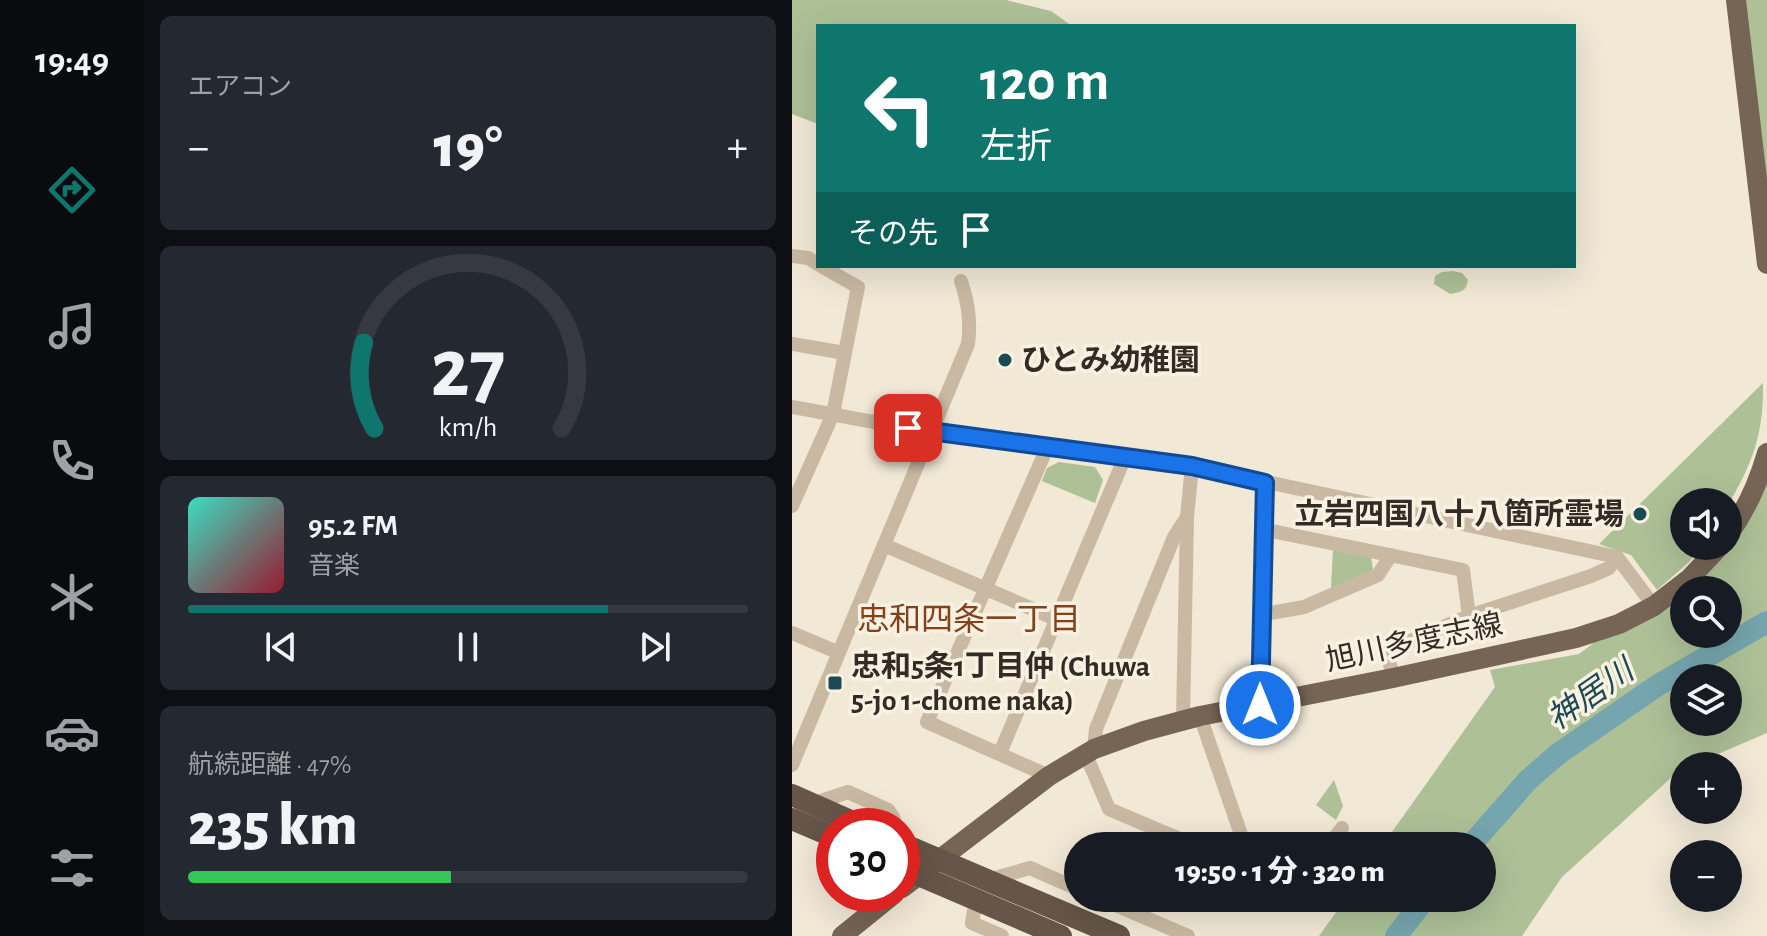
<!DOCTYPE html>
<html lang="ja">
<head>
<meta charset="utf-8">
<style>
	:root { --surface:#171b24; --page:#242831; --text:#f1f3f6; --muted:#9ea1a6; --line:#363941; --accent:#0f766e }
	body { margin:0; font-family:"Alegreya Sans","Noto Sans JP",sans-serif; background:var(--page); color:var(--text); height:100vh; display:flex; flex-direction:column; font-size:30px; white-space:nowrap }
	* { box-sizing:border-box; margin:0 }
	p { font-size:26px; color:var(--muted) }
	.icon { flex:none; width:44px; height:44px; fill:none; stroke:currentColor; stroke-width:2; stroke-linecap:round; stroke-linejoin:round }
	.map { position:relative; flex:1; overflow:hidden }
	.panel { display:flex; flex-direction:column; gap:16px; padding:16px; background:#0d0f14; width:648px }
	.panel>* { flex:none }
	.hud { position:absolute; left:24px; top:24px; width:760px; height:244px; border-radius:0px; box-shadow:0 8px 32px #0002; background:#0f766e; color:#fff; overflow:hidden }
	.fabs { position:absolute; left:878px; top:488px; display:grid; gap:16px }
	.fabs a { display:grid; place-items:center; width:72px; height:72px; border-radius:50%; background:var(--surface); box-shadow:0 8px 32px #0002; font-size:40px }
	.speed { position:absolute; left:24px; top:808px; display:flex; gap:16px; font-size:40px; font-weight:700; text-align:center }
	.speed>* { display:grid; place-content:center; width:104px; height:104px; border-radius:50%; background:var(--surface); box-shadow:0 8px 32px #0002; line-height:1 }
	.speed .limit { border:12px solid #d22; background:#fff; color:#111 }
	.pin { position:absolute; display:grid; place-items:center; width:68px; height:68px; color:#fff; margin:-34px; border-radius:16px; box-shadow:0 4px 12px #0006 }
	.me { position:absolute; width:88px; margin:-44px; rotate:0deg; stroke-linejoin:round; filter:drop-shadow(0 0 6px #0008) }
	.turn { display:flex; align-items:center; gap:28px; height:168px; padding:0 32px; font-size:36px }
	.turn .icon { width:104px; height:104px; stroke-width:2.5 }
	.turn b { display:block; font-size:56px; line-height:68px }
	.then { display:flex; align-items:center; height:76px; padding:0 32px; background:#0003; gap:16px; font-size:30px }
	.big { font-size:60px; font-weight:800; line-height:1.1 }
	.panel .widget { flex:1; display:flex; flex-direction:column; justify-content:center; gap:12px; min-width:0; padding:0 28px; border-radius:12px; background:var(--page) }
	.panel .dial { align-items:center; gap:0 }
	.dial svg { height:208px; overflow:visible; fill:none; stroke:var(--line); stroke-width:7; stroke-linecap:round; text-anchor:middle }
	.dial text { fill:var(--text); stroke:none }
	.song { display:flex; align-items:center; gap:24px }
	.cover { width:96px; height:96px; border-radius:12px; background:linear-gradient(135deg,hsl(170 70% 55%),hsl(350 70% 35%)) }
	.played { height:8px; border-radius:4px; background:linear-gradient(90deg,var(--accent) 75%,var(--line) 75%) }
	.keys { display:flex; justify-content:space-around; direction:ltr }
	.heat { display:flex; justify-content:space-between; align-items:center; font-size:44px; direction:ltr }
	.charge { height:12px; border-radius:6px; background:linear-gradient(90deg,#34c759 47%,var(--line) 0) }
	.trip { position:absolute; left:272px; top:832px; width:432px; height:80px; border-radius:40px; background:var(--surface); box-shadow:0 8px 32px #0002; font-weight:800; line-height:80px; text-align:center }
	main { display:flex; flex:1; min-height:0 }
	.menu { display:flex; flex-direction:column; width:144px; justify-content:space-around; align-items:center; background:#090b0e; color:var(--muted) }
	.menu .icon { width:56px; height:56px }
	.menu .current { color:var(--accent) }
	.menu b { font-size:36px; color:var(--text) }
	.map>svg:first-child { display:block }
	.green { fill:#adc096; fill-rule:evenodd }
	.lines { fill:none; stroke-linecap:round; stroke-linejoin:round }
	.river { stroke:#75a5ae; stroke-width:22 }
	.minor { stroke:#c9b9a2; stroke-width:14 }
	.primary { stroke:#766455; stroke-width:20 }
	.trunk { stroke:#665548; stroke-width:22 }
	.route-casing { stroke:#114b97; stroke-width:20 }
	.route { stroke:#1a73e8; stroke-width:14 }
	.poi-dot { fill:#1a4a55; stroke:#f9f1e2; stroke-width:3 }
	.labels { text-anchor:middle; stroke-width:7; stroke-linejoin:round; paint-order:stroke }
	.poi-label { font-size:30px; font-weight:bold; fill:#332b25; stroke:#f9f1e2; text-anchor:start }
	.street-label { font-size:30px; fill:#332b25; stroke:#f9f1e2 }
	.neighbourhood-label { font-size:32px; fill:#84421c; stroke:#f9f1e2 }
	.water-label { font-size:32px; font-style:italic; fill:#1a4a55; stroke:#f9f1e2 }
</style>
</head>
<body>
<main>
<nav class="menu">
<b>19:49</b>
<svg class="icon current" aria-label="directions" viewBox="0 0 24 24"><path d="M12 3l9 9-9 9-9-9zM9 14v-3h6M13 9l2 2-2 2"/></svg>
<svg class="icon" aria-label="music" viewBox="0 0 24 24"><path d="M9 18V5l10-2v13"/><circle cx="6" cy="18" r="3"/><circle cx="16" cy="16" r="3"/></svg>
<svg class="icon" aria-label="phone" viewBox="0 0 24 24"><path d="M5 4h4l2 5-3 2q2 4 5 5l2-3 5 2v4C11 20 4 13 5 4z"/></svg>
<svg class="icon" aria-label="climate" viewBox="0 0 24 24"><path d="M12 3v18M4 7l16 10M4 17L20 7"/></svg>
<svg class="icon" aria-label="car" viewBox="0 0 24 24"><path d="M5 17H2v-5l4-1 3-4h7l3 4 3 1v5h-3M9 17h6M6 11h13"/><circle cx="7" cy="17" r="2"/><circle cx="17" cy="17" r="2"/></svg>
<svg class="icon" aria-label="filters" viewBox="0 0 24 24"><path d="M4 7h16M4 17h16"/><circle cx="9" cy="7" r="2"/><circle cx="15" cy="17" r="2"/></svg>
</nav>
<section class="panel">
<div class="widget"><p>エアコン</p>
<div class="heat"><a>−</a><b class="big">19°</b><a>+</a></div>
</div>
<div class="widget dial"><svg viewBox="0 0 100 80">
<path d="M14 69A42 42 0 1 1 86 69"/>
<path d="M14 69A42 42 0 0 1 10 36" stroke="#0f766e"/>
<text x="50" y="56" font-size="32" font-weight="700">27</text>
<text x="50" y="72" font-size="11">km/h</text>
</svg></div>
<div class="widget">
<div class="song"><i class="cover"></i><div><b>95.2 FM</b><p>音楽</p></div></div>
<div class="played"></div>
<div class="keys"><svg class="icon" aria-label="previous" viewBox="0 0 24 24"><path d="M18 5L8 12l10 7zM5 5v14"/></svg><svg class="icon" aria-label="pause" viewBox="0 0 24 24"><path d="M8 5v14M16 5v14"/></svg><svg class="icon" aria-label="next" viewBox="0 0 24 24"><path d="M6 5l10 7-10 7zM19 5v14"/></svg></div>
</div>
<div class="widget"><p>航続距離 · 47%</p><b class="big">235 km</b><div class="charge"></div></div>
</section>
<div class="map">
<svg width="975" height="936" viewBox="0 0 975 936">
	<rect width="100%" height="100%" fill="#f1e8d6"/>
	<!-- green -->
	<g class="green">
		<path d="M0,0H214L259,11L280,26H26V124L0,114Z"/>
		<path d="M944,0H975V264Z"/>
		<path d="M661,271L670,273L676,280C674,292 668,292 658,294L642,284L643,276L650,272Z"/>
		<path d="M971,383C972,432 961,463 936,505V502H892V546H909L897,562L865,590L839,555L807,544Z"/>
		<path d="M975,453V733L898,766H892L770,877L730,936H527L554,898H690V846H590L703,687L698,670L787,654L928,546ZM892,590H936V634H892ZM892,678H936V722H892Z"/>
		<path d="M267,462L303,467L311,480L303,503L250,481L255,468Z"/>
		<path d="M541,549L579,557L581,570L539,588Z"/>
		<path d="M542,780L551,806L544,820L524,805Z"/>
	</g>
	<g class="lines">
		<!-- river -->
		<g class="river">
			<path d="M678,846L736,780L766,754L866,685L975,622"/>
			<path d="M604,936L634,898"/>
		</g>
		<!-- minor -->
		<g class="minor">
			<path d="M0,256L16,258L26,264"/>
			<path d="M0,344L53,353"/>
			<path d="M0,407L141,433L400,466L825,557L862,606"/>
			<path d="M255,448L135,722L257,776"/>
			<path d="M0,506L41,414L66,287L29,266"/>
			<path d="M470,529L671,570L677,616"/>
			<path d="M92,545L264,619"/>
			<path d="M468,615L512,607L586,575L599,555"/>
			<path d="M0,633L45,652"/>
			<path d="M601,678L595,651L677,616L799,576L817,568L825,557"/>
			<path d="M468,705L473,483"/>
			<path d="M408,716L453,846"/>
			<path d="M391,720L395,517L400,466"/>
			<path d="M302,749L304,729L382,537L395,517"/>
			<path d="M208,753L333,457"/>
			<path d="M294,755L317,809L404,846"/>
			<path d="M0,765L176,344C179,321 176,303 169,281"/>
			<path d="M20,804L56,792L96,810L102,819L99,826"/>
			<path d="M536,846L550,828"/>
			<path d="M196,880L238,868L286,889"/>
			<path d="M307,898L396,936"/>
			<path d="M184,899L180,923L210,936"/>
		</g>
		<!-- primary -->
		<g class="primary">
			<path d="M944,0L975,264"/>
			<path d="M936,535C955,509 966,484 975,453"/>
			<path d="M110,888L257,776L302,749L352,731L408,716L601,678L784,638L827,624L862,606L897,579L928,546"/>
			<path d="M50,936L102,894"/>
		</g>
		<!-- trunk -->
		<g class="trunk">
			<path d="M0,795L70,826"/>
			<path d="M0,819L42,837"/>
			<path d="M110,844L327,936"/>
			<path d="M110,868L269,936"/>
		</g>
	</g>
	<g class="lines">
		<!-- route casing -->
		<g class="route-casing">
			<path id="route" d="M116,428L400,466L473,483L468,705"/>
		</g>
		<!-- route -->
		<use href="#route" class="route"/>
	</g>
	<!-- markers -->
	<g class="poi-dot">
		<circle cx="213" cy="360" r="8"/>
		<circle cx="848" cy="514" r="8"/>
		<rect x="35" y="675" width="16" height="16" rx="4"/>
	</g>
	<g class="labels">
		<!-- poi labels -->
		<g class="poi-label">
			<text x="229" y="370">ひとみ幼稚園</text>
			<text x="832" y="524" text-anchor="end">立岩四国八十八箇所霊場</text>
			<text x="59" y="676">忠和5条1丁目仲 (Chuwa<tspan x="59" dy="34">5-jo 1-chome naka)</tspan></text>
		</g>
		<!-- street labels -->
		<g class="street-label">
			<text transform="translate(622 642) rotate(-12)" y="10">旭川多度志線</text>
		</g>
		<!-- neighbourhood labels -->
		<g class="neighbourhood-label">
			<text x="177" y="630">忠和四条一丁目</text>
		</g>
		<!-- water labels -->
		<g class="water-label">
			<text transform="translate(798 694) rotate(-35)" y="11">神居川</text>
		</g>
	</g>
</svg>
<div class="fabs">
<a><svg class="icon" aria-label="sound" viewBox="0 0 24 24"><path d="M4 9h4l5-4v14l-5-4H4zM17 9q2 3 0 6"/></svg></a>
<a><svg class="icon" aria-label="search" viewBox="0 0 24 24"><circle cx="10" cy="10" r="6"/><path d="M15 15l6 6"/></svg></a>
<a><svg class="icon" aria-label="layers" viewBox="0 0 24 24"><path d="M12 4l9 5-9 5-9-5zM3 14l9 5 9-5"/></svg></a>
<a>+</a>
<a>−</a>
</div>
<div class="speed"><div class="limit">30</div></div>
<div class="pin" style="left:116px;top:428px;background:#d93025"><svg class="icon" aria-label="arrive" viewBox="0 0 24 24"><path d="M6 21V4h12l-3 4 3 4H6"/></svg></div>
<svg class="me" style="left:468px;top:705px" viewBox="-20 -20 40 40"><circle r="17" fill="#1a73e8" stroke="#fff" stroke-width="3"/><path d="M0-11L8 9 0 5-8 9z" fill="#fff"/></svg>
<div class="trip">19:50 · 1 分 · 320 m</div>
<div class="hud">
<div class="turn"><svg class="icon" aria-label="left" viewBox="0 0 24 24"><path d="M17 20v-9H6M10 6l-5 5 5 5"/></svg><div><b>120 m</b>左折</div></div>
<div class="then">その先<svg class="icon" aria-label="arrive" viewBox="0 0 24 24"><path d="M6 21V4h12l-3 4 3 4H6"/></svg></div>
</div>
</div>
</main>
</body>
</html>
